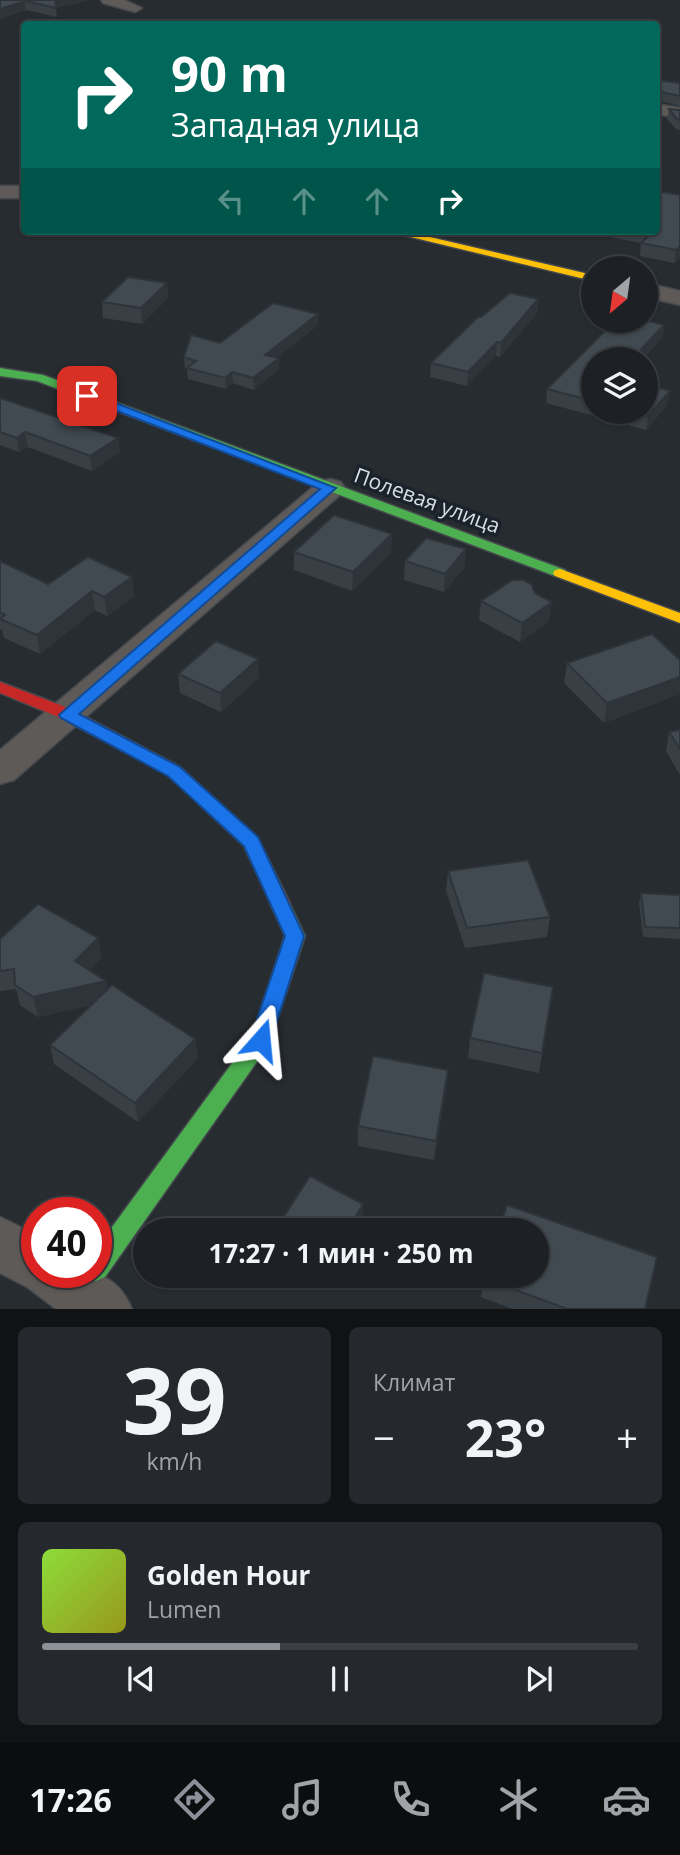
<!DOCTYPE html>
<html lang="ru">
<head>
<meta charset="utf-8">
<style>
	:root { --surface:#1d2125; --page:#25292d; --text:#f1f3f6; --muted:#a0a3a7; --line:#3b3e42; --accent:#8c9099 }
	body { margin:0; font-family:"Open Sans",sans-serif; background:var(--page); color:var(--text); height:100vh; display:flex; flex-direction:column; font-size:26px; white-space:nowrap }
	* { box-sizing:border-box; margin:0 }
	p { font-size:23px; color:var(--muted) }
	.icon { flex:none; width:38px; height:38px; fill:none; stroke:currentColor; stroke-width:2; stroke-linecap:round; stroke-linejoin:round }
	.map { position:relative; height:1309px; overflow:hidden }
	.drawer { display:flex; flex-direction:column; gap:18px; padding:18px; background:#101214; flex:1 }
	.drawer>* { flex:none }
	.hud { position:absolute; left:21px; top:21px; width:639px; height:214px; border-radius:7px; box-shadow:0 2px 5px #0004,0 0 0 2px var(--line); background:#00695c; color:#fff; overflow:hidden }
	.needle { width:46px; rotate:209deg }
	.buttons { position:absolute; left:581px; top:256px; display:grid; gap:14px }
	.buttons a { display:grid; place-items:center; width:77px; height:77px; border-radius:50%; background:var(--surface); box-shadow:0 2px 5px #0004,0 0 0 2px var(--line); font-size:35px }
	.speed { position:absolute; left:21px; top:1197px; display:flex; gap:14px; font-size:35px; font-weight:700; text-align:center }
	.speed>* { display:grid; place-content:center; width:91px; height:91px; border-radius:50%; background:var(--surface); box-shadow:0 2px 5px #0004,0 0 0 2px var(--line); line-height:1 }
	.speed .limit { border:10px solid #d22; background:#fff; color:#111 }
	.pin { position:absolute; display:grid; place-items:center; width:60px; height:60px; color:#fff; margin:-30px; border-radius:14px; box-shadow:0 4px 10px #0006 }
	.me { position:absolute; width:77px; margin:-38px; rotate:18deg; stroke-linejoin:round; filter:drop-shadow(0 0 5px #0008) }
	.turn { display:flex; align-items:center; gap:24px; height:147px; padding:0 35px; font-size:32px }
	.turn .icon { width:91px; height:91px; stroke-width:2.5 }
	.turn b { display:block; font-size:49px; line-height:60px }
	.lanes { display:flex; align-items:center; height:66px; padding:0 35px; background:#0003; justify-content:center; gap:35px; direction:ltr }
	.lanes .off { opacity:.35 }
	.big { font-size:52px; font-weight:700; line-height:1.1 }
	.drawer .widget { flex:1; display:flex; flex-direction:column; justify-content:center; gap:10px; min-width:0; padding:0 24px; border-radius:10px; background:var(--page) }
	.drawer .dial { align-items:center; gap:0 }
	.dial b { font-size:91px; line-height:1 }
	.song { display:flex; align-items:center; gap:21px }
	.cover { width:84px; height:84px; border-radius:10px; background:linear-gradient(135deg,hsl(90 70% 55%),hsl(60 70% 35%)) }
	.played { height:7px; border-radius:4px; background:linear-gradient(90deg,var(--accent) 40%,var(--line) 40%) }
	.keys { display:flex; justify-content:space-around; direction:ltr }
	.heat { display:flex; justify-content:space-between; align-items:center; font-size:38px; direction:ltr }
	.drawer .tiles { flex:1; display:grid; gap:18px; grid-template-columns:1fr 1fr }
	.widget:last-child { grid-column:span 2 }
	.trip { position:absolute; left:133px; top:1218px; width:416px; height:70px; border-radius:35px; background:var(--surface); box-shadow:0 2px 5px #0004,0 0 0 2px var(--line); font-weight:700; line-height:70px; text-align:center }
	.dock { display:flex; height:112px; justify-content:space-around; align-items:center; background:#0c0d0f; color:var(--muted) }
	.dock .icon { width:49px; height:49px }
	.dock .active { color:var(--accent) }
	.dock b { font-size:32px; color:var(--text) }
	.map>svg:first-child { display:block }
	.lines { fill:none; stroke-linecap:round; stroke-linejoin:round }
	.street-casing { stroke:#44484d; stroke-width:3 }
	.fast-casing { stroke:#44484d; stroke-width:3 }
	.slow-casing { stroke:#44484d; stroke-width:3 }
	.jam-casing { stroke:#44484d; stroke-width:3 }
	.street { fill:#5d5a57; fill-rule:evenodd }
	.fast { fill:#4caf50; fill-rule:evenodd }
	.slow { fill:#ffc107; fill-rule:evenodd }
	.jam { fill:#c62828; fill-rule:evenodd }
	.wall { fill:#384046 }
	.shaded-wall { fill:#2e3439 }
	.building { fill:#414a51; stroke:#2e3439; stroke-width:2 }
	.route { fill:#1a73e8; stroke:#114b97; stroke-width:2 }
	.labels { text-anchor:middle; stroke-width:7; stroke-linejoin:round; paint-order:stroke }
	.street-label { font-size:21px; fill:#d8dee3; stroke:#1a222b }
</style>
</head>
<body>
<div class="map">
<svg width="680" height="1309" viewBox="0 0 680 1309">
	<rect width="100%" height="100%" fill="#272c31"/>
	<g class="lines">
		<!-- street casing -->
		<g class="street-casing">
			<g id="street">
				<path d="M101,0H124L142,8L135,12L103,3Z"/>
				<path d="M656,104L680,108V118L656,114Z"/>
				<rect x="0" y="186" width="24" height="12"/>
				<path d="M646,283L680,291V305L646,297Z"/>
				<path d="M330,479L341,482L345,488L341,494L14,780L0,784V750L319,482Z"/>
				<path d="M0,1217L37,1235V1272C79,1272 112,1263 132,1309H56L27,1287L0,1273Z"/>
			</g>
		</g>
		<!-- fast casing -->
		<g class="fast-casing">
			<g id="fast">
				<path d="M0,368L43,375L565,570L567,573L565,576H555L37,381L0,376Z"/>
				<path d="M280,896L287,898L305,936L268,1046L105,1277L96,1281L87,1277L85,1272H96V1249L252,1036L285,936L270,903L273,898Z"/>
			</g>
		</g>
		<!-- slow casing -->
		<g class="slow-casing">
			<g id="slow">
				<path d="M386,231H404L593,275V281Z"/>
				<path d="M560,569L680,613V623L555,576L553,573L555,570Z"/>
			</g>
		</g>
		<!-- jam casing -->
		<g class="jam-casing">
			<path id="jam" d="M0,682L73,710L180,767L257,837L290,903L287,908L280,910L273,908L244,846L168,775L61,718L0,693Z"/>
		</g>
		<!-- street -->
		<use href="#street" class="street"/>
		<!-- fast -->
		<use href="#fast" class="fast"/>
		<!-- slow -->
		<use href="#slow" class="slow"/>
		<!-- jam -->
		<use href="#jam" class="jam"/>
	</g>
	<!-- wall -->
	<g class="wall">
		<path d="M0,0H90L56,8L57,17L26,10L0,19Z"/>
		<path d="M656,80L680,83V106L656,100Z"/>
		<path d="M669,109L680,110V130L676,129L667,119Z"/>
		<path d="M656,191L680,257L674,263L640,256L641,243L577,231H656Z"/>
		<path d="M167,283L168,298L142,324L103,318L102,302Z"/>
		<path d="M538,299L537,313L500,357L496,356L467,386L430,377L431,363L481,317Z"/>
		<path d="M318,314V325L277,357L279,358V369L254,390L233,383L226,389L188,379L187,369L185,368L184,357L220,343Z"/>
		<path d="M616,320H646L664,325L662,338L643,359H593V411H646V384L670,391L667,405L646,430L546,403L547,389Z"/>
		<path d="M0,398L118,438L120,452L92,471L28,447L19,452L0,445Z"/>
		<path d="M392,534L391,553L352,591L294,570V552Z"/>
		<path d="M466,549L464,568L444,592L404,580L405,561Z"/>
		<path d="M0,561L48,584L132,577L134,596L107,616L95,610L40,654L4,638L2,630L0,629Z"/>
		<path d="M535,593L549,621L520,642L479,620L481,601Z"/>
		<path d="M680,660V694L604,723L564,683L567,663Z"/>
		<path d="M178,674L259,678L221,712L180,693Z"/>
		<path d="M680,730V775L666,751L669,732Z"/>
		<path d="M448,871L550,917L547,937L465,948L446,891Z"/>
		<path d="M641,893L680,895V939L643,937L639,903Z"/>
		<path d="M98,938L101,958L89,970L106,981L108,989L195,1039L198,1058L138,1122L54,1064L50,1045L91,1005L38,1017L20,1005L16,989L0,991V939Z"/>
		<path d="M553,987L539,1073L468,1058L470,1038Z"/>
		<path d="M446,1089L434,1160L358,1146V1126Z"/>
		<path d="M363,1204V1214L354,1230H288L284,1228L283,1218Z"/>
		<path d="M484,1278L645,1309H513L481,1297Z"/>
	</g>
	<!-- shaded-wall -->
	<g class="shaded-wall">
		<path d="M55,0H90L56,8L57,17Z"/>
		<path d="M25,1L26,10L0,19V9Z"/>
		<path d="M680,246V257L674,263L676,250Z"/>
		<path d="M167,283L168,298L142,324L141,308Z"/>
		<path d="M538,299L537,313L500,357L501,343Z"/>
		<path d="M318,314V325L266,366L265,355Z"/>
		<path d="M664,325L662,338L643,359H632Z"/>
		<path d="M497,342L496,356L467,386L468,372Z"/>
		<path d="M279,358V369L254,390L253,378Z"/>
		<path d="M232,372L233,383L226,389L225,378Z"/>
		<path d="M670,391L667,405L646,430L648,416Z"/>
		<path d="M25,432L28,447L19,452L17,438Z"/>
		<path d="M118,438L120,452L92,471L90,456Z"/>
		<path d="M392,534L391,553L352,591L353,572Z"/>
		<path d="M466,549L464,568L444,592L445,574Z"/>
		<path d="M132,577L134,596L107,616L104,597Z"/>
		<path d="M92,591L95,610L40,654L37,635Z"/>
		<path d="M552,602L549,621L520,642L522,623Z"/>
		<path d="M258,659L259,678L221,712L220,693Z"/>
		<path d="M680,677V694L604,723L607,703Z"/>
		<path d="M98,938L101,958L78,981L75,961Z"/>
		<path d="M106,981L110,1001L38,1017L33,997Z"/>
		<path d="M195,1039L198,1058L138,1122L135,1103Z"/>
		<path d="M448,1070L446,1089L434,1160L436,1141Z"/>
		<path d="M363,1204V1214L354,1230H348Z"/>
	</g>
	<!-- building -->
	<g class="building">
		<path d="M0,0H55L56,8L25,1L0,9Z"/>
		<path d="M656,80L680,83V96L656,91Z"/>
		<path d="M669,109L680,110V120L677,119Z"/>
		<path d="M656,191L680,195V246L676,250L641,243L653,232L649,231H656Z"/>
		<path d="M128,277L167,283L141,308L102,302Z"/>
		<path d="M510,293L538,299L501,343L497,342L468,372L431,363L478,317H481Z"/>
		<path d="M273,303L318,314L265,355L279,358L253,378L232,372L225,378L187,368L196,361L184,357L191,335L220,343Z"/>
		<path d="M616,320H646L664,325L632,359H593V401L547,389Z"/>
		<path d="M646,384L670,391L648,416L631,411H646Z"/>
		<path d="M0,398L118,438L90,456L25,432L17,438L0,432Z"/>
		<path d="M334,515L392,534L353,572L294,552Z"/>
		<path d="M426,538L466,549L445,574L405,561Z"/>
		<path d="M88,557L132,577L104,597L92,591L37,635L0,619L5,615L0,612V561L48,584Z"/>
		<path d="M512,580H523L532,585L535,593L552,602L522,623L481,601Z"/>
		<path d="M652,634L680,660V677L607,703L567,663Z"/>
		<path d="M216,641L258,659L220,693L178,674Z"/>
		<path d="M680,730V749L669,732Z"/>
		<path d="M528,860L550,917L467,928L448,871Z"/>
		<path d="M641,893L680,895V928L645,927Z"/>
		<path d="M38,904L98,938L75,961L106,981L33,997L15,985L14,969L0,971V939Z"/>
		<path d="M484,973L553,987L542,1053L470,1038Z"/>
		<path d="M112,985L195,1039L135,1103L50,1045Z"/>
		<path d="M373,1056L448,1070L436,1141L358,1126Z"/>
		<path d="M310,1176L363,1204L348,1230H305L283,1218Z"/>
		<path d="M507,1205L657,1257L645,1309H567L484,1278V1276H537V1230H499Z"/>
	</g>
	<!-- route -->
	<path class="route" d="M87,392L336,488L79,714L180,767L258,837L304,936L271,1040L268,1047L261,1049L253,1047L250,1040L285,936L244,846L168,776L61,718L59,715L320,489L83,398L81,396Z"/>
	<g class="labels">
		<!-- street labels -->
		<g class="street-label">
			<text transform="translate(427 501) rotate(20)" y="7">Полевая улица</text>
		</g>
	</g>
</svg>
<div class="buttons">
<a><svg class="needle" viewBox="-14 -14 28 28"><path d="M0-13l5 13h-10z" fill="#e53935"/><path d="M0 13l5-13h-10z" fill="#a0a3a7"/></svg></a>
<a><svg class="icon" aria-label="layers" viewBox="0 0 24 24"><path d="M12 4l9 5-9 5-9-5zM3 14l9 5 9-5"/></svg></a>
</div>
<div class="speed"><div class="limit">40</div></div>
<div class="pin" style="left:87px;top:396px;background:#d93025"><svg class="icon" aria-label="arrive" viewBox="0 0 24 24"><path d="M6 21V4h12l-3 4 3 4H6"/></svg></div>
<svg class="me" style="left:261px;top:1040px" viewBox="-20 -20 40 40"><path d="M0-17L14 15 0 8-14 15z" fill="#1a73e8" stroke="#fff" stroke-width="4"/></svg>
<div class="trip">17:27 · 1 мин · 250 m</div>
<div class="hud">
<div class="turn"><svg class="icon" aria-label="right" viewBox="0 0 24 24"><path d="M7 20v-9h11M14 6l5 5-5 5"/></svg><div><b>90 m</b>Западная улица</div></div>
<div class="lanes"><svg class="icon off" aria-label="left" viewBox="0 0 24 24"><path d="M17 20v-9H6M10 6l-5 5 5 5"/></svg><svg class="icon off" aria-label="ahead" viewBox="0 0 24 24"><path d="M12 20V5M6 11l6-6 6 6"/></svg><svg class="icon off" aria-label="ahead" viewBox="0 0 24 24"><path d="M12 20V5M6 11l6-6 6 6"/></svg><svg class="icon" aria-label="right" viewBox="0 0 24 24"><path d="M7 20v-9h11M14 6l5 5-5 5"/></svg></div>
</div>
</div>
<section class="drawer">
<div class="tiles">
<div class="widget dial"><b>39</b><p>km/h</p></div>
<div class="widget"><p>Климат</p>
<div class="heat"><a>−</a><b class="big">23°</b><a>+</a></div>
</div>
<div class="widget">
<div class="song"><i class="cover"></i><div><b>Golden Hour</b><p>Lumen</p></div></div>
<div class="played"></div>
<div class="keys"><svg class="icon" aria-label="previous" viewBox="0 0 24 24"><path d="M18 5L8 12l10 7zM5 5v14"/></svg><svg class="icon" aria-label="pause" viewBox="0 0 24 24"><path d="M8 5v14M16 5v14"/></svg><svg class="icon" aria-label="next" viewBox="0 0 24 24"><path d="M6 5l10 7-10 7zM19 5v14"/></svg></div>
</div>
</div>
</section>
<nav class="dock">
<b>17:26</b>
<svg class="icon active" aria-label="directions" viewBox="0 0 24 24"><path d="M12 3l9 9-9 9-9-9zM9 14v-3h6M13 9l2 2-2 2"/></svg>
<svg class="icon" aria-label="music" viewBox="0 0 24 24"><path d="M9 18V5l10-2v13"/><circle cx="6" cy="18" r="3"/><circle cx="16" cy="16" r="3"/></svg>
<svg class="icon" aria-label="phone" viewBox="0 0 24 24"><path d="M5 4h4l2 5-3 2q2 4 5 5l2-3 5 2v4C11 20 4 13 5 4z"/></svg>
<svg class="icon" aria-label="climate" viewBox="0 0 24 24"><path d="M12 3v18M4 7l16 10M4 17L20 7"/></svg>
<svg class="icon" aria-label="car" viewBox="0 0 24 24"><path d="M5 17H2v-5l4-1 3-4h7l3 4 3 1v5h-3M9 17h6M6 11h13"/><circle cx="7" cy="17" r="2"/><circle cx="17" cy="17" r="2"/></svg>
</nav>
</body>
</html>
